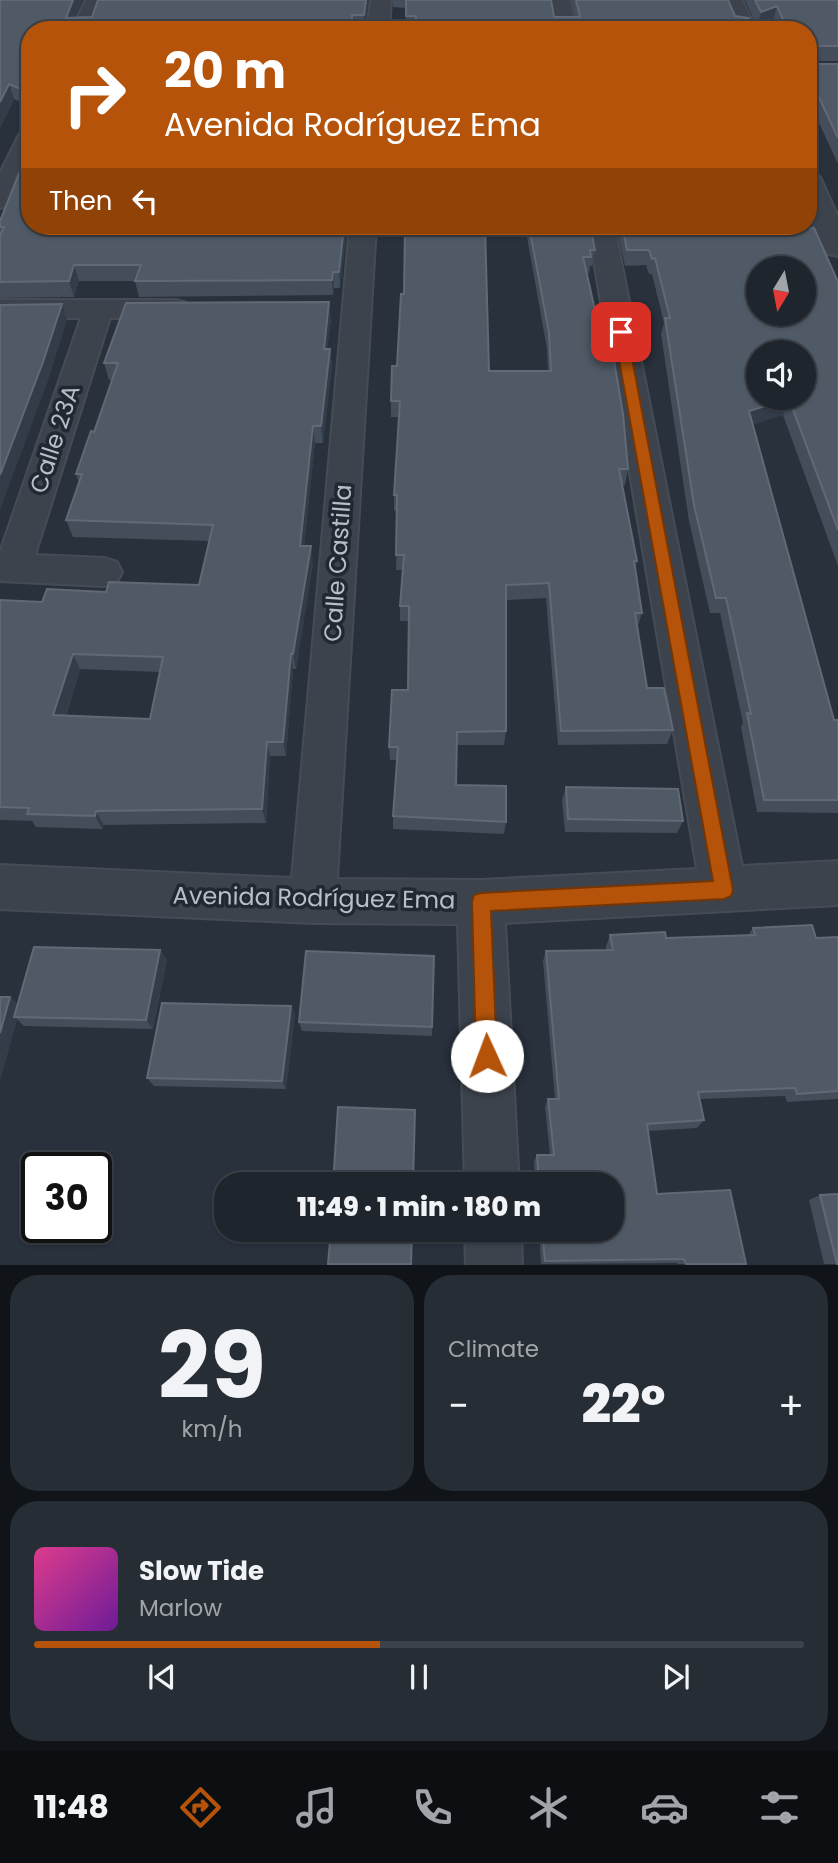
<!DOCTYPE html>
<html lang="en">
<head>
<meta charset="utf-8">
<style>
	:root { --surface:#1e252d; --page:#262d35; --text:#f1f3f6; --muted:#a1a5aa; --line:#3c4249; --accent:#b45309 }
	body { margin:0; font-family:Poppins,sans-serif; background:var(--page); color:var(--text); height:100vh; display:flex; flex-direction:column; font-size:26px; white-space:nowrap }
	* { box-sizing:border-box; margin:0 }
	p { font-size:23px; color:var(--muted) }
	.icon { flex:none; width:38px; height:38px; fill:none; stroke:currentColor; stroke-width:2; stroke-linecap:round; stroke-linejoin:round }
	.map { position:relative; height:1265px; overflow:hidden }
	.panel { display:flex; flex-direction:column; gap:10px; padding:10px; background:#101419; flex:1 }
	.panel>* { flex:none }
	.top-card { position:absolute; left:21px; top:21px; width:796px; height:214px; border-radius:28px; box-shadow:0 2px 5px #0004,0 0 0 2px var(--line); background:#b45309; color:#fff; overflow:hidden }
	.needle { width:46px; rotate:190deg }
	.controls { position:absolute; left:746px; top:256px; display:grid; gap:14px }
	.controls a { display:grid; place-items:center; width:70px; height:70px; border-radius:50%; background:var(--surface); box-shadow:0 2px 5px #0004,0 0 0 2px var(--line); font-size:35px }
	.speed { position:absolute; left:21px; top:1152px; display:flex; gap:14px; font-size:35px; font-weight:700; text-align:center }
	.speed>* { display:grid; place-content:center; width:91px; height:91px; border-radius:50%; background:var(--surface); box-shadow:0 2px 5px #0004,0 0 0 2px var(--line); line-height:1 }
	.speed .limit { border:4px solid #111; border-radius:10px; background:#fff; color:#111 }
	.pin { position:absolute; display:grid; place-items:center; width:60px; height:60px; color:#fff; margin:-30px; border-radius:14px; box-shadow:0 4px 10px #0006 }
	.me { position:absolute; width:77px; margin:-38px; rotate:358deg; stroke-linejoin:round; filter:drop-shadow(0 0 5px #0008) }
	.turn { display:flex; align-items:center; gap:24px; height:147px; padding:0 28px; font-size:32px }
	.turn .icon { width:91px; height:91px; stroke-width:2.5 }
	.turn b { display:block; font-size:49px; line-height:60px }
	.then { display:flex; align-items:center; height:66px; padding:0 28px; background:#0003; gap:14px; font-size:26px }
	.big { font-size:52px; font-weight:800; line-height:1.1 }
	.panel .card { flex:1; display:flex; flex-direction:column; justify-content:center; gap:10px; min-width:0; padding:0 24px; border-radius:28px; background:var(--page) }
	.panel .dial { align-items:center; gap:0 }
	.dial b { font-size:91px; line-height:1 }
	.song { display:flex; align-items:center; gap:21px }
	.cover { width:84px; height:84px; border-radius:10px; background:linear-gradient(135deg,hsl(330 70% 55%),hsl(280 70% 35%)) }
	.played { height:7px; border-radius:4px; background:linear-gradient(90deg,var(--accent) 45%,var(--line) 45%) }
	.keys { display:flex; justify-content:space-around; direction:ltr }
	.heat { display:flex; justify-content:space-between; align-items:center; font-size:38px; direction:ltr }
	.panel .tiles { flex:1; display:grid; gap:10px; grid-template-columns:1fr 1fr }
	.card:last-child { grid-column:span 2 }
	.trip { position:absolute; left:214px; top:1172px; width:410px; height:70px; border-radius:28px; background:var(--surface); box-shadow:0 2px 5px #0004,0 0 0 2px var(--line); font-weight:800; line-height:70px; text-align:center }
	.dock { display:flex; height:112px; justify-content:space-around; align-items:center; background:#0c0f12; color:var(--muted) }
	.dock .icon { width:49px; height:49px }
	.dock .selected { color:var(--accent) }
	.dock b { font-size:32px; color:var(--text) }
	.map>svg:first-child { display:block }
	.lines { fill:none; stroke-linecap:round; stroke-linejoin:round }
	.minor-casing { stroke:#454c56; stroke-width:4 }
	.minor { fill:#3c434d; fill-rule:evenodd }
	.wall { fill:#444d5a; fill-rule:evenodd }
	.shaded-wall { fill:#333d49 }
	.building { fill:#505a66; stroke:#606975; stroke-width:2; fill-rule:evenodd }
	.route { fill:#b45309; stroke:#753606; stroke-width:2 }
	.labels { text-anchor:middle; stroke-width:7; stroke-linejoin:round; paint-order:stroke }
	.street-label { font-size:24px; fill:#b8bec8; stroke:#212832 }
</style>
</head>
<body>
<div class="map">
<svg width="838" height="1265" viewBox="0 0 838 1265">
	<rect width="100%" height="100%" fill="#28313c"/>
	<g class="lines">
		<!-- minor casing -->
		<g class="minor-casing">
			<g id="minor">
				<path d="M86,0H106L93,30H71Z"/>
				<path d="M371,0H391L389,30H367Z"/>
				<path d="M550,0H570L576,30H554Z"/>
				<path d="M722,0H742L756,30H734Z"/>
				<path d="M30,130C30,161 28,179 9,206L0,208V173L18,137L21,132Z"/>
				<path d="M808,171L817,174L821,179L838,217V256L828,254C810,227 808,203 808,171Z"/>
				<path d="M350,226H376L337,879L481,880L697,869L588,226H614L742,866L838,861V905L505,923L519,1185H465L458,924L313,923L0,909V865L292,878Z"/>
				<path d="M0,300H176L186,303L191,309L186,315L176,318H110L35,555L104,558L117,562L122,572L117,582L104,586L0,581V552L81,318H0Z"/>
				<path d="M465,1230H521L522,1265H466Z"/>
			</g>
		</g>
		<!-- minor -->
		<use href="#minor" class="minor"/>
	</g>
	<!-- wall -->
	<g class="wall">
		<path d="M0,0L76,17H92L98,0H369L364,30H30V106L14,99L0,128Z"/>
		<path d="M393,0H551L554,17H575L572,0H728L735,16L745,30H406V8L393,7Z"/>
		<path d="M745,0H838V61H810L811,64H838V164L808,99V30H777L773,20L757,27Z"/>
		<path d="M0,221L30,226H347L340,288H334L333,295L139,297L135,281H79L74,297L0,298Z"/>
		<path d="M525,226H590L595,250L592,266H590L589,273H587L628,469L625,485H622L637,561L635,568L642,613L637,628L647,688L673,730L667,744L558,745L546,598L506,600V731L504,745H457L456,785L506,822L504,834L393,829V816L397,760H390L389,747L408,690L409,621H400V606L403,570H396L397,511H394V495L399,417H391V401L397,366L404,294L489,371H548L547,349Z"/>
		<path d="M616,226H804L838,282V566L783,415L753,424L834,720H838V813L757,812L741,727L743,723L720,613H710L689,521L661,334L664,323L652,274H649L646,265L625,266Z"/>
		<path d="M331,319L327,349H330L332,366L323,443H315L304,546L313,563L296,669H293L286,756H270L266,823L104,825L102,829L36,827L32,821L0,820V600L42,602L106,592L199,585L209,541L73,537L66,520L79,483L76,474L94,432L113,380H109L104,363ZM80,669L160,672L150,719L66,716Z"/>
		<path d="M566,787L683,821L677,833L565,832L562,800Z"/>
		<path d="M753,928L816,938L838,937V1099L787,1102L785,1096L700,1099L704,1120L697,1128L648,1131L657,1194L746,1264H677V1263L541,1264L539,1230H611V1185H535L534,1161L537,1155H550L545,1107L548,1099H555L543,961L546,951H606V946L610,935L666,938L748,935Z"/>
		<path d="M160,950L167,960L153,1029L24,1026L17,1019L0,1080L10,997L17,1004Z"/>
		<path d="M434,956L432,1036L302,1031L299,1022Z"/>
		<path d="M291,1006L295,1015L286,1089L154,1086L147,1078Z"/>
		<path d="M820,1195L838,1264H824L809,1200Z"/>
	</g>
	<!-- shaded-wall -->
	<g class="shaded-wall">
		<path d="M73,0H83L70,30L66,18Z"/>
		<path d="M366,0H369L364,30V15Z"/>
		<path d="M777,6L773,20L757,27L761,12Z"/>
		<path d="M748,18L745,30H725L726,28Z"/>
		<path d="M9,84L14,99L0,128V102Z"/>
		<path d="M344,226H347L340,288L339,272Z"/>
		<path d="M74,265L79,281L74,297L69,281Z"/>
		<path d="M333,272L334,288L333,295L332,280Z"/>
		<path d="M329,302L331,319L325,366L324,349Z"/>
		<path d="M62,304L67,320L49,378L0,510V475Z"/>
		<path d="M330,349L332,366L323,443L321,426Z"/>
		<path d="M789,399L783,415L744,427L749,411Z"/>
		<path d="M313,426L315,443L302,562L300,546Z"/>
		<path d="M311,546L313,563L296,669L293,654Z"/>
		<path d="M73,654L80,669L61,730L53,715Z"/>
		<path d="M291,654L293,669L286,756L283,742Z"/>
		<path d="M267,742L270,756L266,823L262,809Z"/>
		<path d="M96,811L104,825L102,829L95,816Z"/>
		<path d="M160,950L167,960L153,1029L146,1020Z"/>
		<path d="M10,997L20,1007L14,1017L17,1019L0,1080V1033Z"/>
		<path d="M291,1006L295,1015L286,1089L282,1081Z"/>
	</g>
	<!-- building -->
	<g class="building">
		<path d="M0,0H73L66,18L92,17L98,0H366L364,15H352L351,30H30V93L9,84L0,102Z"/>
		<path d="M406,0H551L554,17H580L576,0H728L735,16L748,18L726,28L727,30H415L416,16H406Z"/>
		<path d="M755,0H838V46H810L811,64H838V138L808,74V30H788L777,6L761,12Z"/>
		<path d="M30,146V226H344L339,272H333L332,280L135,281L141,265H74L69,281L0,282V235L4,227H0V221Z"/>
		<path d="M405,226H485L489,371H551L549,333L529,226H590L595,250H590L591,257H583L597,319H607L623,414L628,469H619L637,561H634L642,613H635L647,688H664L673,730L561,731L549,583L506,585V731L457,732L456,785L506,786V822L393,816L398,747H389L392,690H408L409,606H400L404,555H396L397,495H394L400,401H391L392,366H397L401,294H404Z"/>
		<path d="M622,226H804L805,228H814L838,282V530L789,399L749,411L834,720H838V800H764L747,713L751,714L726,598H716L694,505L665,318H670L655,258L652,259L649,250H627ZM758,268H803V313H758ZM758,352H803V397H758Z"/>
		<path d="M329,302L324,349H330L321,426H313L300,546H311L293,654H291L283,742H267L262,809L96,811L95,816L27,814L29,808L0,807V600L42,602L47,589L106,592L109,582L199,585L213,525L66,520L82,474H76L91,431L94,432L118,363H104L126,303ZM73,654L163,657L150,719L53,715Z"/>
		<path d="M62,304L43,362L0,475V305Z"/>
		<path d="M566,787L678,789L683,821L568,819Z"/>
		<path d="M812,925L816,938L838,937V1091L797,1094L795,1088L698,1092L704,1120L647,1124L657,1194L730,1190L746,1264H686L684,1259L545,1261L542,1230H611V1185H539L537,1155H554L548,1099H559L546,951L613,950L610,935L665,932L666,938L755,935L753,928Z"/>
		<path d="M34,947L160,950L146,1020L14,1017Z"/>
		<path d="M306,951L434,956L432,1027L299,1022Z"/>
		<path d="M0,997H10L0,1033Z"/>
		<path d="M162,1003L291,1006L282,1081L147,1078Z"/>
		<path d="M338,1107L415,1110L413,1185H333Z"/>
		<path d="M838,1194V1264H837L820,1195Z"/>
		<path d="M331,1230H412L411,1264H328Z"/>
	</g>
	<!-- route -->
	<path class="route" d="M621,328L627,332L733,890L731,896L724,899L491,911L497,1056L494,1064L487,1067L479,1064L476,1056L472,902L474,895L481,893L713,881L614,332Z"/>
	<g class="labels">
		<!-- street labels -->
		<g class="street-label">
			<text transform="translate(55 439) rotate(-72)" y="8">Calle 23A</text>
			<text transform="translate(338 563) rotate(-86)" y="8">Calle Castilla</text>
			<text transform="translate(314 898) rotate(1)" y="8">Avenida Rodríguez Ema</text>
		</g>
	</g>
</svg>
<div class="controls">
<a><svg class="needle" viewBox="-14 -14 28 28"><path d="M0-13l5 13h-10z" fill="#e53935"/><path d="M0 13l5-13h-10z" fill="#a1a5aa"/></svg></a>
<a><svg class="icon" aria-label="sound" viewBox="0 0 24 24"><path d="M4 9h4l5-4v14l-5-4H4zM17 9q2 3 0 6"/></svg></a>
</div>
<div class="speed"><div class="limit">30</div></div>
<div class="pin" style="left:621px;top:332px;background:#d93025"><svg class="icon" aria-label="arrive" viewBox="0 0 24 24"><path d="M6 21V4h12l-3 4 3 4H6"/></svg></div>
<svg class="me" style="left:487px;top:1056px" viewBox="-20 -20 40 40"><circle r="19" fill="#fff"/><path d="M0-13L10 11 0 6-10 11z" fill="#b45309"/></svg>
<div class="trip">11:49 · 1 min · 180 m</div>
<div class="top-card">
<div class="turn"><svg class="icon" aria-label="right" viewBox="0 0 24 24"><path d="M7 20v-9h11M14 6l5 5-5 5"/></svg><div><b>20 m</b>Avenida Rodríguez Ema</div></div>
<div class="then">Then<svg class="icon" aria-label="left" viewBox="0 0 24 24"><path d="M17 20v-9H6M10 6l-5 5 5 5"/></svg></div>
</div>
</div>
<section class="panel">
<div class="tiles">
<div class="card dial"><b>29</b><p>km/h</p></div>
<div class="card"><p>Climate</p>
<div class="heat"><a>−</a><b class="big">22°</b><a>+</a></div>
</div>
<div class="card">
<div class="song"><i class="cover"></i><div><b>Slow Tide</b><p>Marlow</p></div></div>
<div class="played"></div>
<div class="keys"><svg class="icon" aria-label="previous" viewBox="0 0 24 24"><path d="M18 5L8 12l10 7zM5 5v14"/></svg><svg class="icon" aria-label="pause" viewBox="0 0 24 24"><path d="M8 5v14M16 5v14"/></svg><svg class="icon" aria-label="next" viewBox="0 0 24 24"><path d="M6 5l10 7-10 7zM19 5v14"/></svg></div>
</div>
</div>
</section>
<nav class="dock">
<b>11:48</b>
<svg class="icon selected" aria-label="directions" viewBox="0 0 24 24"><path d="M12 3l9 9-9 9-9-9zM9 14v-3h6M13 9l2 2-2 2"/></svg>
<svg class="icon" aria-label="music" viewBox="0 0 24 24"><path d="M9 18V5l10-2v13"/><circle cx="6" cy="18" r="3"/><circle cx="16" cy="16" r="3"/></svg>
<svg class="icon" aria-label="phone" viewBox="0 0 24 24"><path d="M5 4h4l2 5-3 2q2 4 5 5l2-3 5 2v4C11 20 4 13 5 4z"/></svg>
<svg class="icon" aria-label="climate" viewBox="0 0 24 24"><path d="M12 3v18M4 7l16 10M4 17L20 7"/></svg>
<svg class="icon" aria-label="car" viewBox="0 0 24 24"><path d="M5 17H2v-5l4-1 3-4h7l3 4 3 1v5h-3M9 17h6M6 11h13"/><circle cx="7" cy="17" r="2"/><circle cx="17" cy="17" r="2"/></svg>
<svg class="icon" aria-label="filters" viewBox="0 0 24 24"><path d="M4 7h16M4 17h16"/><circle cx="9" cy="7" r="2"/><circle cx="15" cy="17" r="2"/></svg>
</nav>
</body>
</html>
